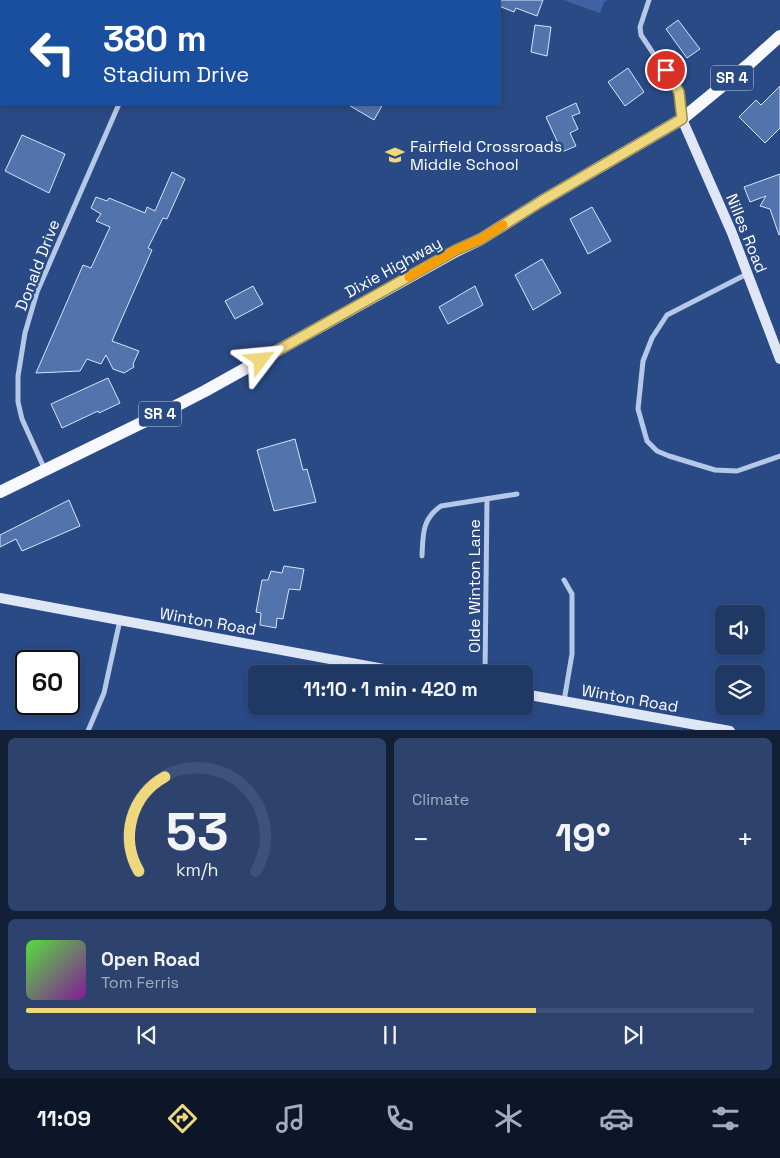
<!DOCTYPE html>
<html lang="en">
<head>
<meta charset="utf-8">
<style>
	:root { --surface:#203864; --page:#2d436d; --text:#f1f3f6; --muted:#a2acbf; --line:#3d5278; --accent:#eed77d }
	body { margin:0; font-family:"Space Grotesk",sans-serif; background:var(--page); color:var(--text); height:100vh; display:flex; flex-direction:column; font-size:19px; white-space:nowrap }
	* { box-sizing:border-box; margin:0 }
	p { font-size:16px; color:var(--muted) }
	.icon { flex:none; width:28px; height:28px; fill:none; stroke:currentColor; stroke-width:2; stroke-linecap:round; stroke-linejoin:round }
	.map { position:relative; height:730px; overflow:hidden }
	.side { display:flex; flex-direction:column; gap:8px; padding:8px; background:#121f37; flex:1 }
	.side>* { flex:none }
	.hud { position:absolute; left:0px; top:0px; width:500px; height:105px; box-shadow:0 2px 8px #0003,0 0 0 1px var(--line); background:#1a4fa0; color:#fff; overflow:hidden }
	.controls { position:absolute; left:715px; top:605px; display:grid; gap:10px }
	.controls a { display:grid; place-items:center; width:50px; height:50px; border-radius:8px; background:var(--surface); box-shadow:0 2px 8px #0003,0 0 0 1px var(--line); font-size:25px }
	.speed { position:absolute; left:15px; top:650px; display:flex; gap:10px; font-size:25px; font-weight:700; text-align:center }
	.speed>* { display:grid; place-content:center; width:65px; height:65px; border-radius:50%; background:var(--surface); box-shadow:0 2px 8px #0003,0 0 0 1px var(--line); line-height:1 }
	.speed .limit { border:2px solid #111; border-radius:8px; background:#fff; color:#111 }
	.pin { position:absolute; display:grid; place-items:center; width:42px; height:42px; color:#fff; margin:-21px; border:2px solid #fff; border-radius:50%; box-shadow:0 1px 5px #0007 }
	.me { position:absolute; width:55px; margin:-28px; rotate:61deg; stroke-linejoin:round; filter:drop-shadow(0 0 4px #0008) }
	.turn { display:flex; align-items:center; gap:18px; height:105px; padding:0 20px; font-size:22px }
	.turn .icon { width:65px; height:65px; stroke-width:2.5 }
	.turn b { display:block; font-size:35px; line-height:42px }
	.big { font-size:38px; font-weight:600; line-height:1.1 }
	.side .card { flex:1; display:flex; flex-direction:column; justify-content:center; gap:8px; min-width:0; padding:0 18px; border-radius:8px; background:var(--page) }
	.side .dial { align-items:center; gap:0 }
	.dial svg { height:130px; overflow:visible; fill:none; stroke:var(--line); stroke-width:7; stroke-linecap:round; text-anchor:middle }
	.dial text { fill:var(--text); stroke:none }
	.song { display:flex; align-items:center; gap:15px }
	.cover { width:60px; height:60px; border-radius:8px; background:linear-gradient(135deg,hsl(110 70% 55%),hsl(290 70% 35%)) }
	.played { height:5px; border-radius:2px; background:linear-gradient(90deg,var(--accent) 70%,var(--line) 70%) }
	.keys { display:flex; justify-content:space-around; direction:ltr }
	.heat { display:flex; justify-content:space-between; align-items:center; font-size:28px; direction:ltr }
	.side .tiles { flex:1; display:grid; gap:8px; grid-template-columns:1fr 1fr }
	.card:last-child { grid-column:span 2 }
	.trip { position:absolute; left:248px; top:665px; width:285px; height:50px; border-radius:8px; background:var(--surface); box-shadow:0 2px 8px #0003,0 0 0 1px var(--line); font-weight:600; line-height:50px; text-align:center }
	.menu { display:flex; height:80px; justify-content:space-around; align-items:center; background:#0d1628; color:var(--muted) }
	.menu .icon { width:35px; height:35px }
	.menu .current { color:var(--accent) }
	.menu b { font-size:22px; color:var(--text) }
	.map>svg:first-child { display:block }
	.green { fill:#3f63a2 }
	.building { fill:#5373ad; stroke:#d9e4f6 }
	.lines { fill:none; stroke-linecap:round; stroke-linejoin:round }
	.street { stroke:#b6c8e7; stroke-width:5 }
	.secondary { stroke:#dfe7f7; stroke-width:10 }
	.primary { stroke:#f7f9fe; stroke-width:12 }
	.route-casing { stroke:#9b8c51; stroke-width:12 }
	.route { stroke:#eed77d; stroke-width:9 }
	.slow { stroke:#f59e0b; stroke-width:9 }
	.labels { text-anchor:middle; stroke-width:5; stroke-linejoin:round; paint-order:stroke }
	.shield { fill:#2a4a86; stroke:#bfc9db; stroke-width:1 }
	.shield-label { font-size:15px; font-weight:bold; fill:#fff }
	.poi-label { font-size:16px; fill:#fff; stroke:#2a4a86; text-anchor:start }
	.street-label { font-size:16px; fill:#fff; stroke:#2a4a86 }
</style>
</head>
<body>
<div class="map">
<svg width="780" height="731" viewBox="0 0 780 731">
	<rect width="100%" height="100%" fill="#2a4a86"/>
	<!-- green -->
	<path class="green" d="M563,0H608L603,2L604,3L600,13Z"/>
	<!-- building -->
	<g class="building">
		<path d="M499,0H543L537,16L516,8L514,12L499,6Z"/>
		<path d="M678,20L700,49L687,58L666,29Z"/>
		<path d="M535,25L551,27L547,56L531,52Z"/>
		<path d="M628,68L644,92L625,106L608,82Z"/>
		<path d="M780,86V128L765,143L739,117L756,100L761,105Z"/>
		<path d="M576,103L580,113L572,116L578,129L570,133L576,146L562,152L546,117Z"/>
		<path d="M347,104H383L374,120Z"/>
		<path d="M22,135L65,154L49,193L5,171Z"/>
		<path d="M172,172L185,179L167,219L163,218L148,248L152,250L112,341L139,351L133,364L134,367L124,373L113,369L106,355L101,364L87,359L80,371L36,373L83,265L91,268L110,227L96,221L101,214L91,208L96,197L107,201L109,198L145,213L147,207L155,211Z"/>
		<path d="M780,174V234L779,235L770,209L760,206L766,196L750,202L744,187Z"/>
		<path d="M592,207L611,241L588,254L570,219Z"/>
		<path d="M542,259L561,293L533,310L515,275Z"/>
		<path d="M253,286L263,304L235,319L225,301Z"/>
		<path d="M475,286L483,305L448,324L439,307Z"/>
		<path d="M108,378L120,403L99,413L98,411L62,428L51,404Z"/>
		<path d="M295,439L303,470L307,469L316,502L274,511L257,450Z"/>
		<path d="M69,500L80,526L22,551L16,539L0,547V535Z"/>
		<path d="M284,566L304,569L300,590L289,589L283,619L277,618L276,628L260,625L261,613L256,612L262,580H268L271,571L282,573Z"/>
	</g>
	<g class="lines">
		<!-- street -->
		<g class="street">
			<path d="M649,0L640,27L641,35L679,92L682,116"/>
			<path d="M163,1L164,0"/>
			<path d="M747,274L667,315L652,338L643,361L638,409L647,441L657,451L669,456L715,470L737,471L780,456"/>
			<path d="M45,470L22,419L18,402V376L25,333L37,292L119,104"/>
			<path d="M422,556C423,534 422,519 441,506L517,494"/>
			<path d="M485,674L487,499"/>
			<path d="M564,701L572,654V594L564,580"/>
			<path d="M88,731L104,693L120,620"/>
		</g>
		<!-- secondary -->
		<g class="secondary">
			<path d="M682,119L732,233L780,359"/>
			<path d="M0,598L411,674"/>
			<path d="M524,694L730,731"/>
		</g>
		<!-- primary -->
		<path class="primary" d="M0,492L168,410L205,391L456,251L481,239L540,202L682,119L749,64L780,36"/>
	</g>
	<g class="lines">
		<!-- route casing -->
		<g class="route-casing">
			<path id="route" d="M261,360L456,250L481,239L540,202L682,119L679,92L666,70"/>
		</g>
		<!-- route -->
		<use href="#route" class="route"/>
		<!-- slow -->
		<path class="slow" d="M409,277L456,250L481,239L503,225"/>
	</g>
	<!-- icons -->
	<defs>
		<g id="school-bare" transform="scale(1.5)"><path d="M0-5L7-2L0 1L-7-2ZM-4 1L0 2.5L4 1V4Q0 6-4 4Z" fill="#eed77d" stroke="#2a4a86" stroke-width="2.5" paint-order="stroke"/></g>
	</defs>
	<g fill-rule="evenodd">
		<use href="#school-bare" x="395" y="155"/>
	</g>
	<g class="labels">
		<!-- shield labels -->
		<g class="shield">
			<rect x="711" y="65.5" width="42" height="25" rx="4"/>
			<rect x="139" y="401.5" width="42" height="25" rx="4"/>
		</g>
		<g class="shield-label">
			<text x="732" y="83">SR 4</text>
			<text x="160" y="419">SR 4</text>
		</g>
		<!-- poi labels -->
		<g class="poi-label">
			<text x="410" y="152">Fairfield Crossroads<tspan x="410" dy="18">Middle School</tspan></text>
		</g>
		<!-- street labels -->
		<g class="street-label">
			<text transform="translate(747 233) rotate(68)" y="6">Nilles Road</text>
			<text transform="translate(37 265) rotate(-69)" y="6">Donald Drive</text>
			<text transform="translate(393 267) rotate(-29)" y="6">Dixie Highway</text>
			<text transform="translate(474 586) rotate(-90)" y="6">Olde Winton Lane</text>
			<text transform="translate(208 621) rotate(10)" y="6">Winton Road</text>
			<text transform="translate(630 698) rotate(10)" y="6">Winton Road</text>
		</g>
	</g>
</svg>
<div class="controls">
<a><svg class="icon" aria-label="sound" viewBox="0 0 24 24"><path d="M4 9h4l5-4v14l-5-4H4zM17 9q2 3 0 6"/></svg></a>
<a><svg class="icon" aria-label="layers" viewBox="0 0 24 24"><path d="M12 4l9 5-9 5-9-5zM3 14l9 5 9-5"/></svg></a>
</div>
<div class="speed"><div class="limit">60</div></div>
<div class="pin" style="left:666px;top:70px;background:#d93025"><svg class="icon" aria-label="arrive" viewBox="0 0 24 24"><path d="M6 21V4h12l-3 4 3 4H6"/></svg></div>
<svg class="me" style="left:261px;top:360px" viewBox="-20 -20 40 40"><path d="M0-17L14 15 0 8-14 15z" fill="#eed77d" stroke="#fff" stroke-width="4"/></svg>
<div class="trip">11:10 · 1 min · 420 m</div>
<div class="hud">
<div class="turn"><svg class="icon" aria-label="left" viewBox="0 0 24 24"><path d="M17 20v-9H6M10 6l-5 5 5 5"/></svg><div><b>380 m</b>Stadium Drive</div></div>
</div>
</div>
<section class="side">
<div class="tiles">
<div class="card dial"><svg viewBox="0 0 100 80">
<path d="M14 69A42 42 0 1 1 86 69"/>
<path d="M14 69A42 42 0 0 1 30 11" stroke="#eed77d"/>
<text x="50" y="56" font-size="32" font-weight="700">53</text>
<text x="50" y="72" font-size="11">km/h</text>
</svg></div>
<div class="card"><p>Climate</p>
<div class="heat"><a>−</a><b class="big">19°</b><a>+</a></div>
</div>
<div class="card">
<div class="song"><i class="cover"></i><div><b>Open Road</b><p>Tom Ferris</p></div></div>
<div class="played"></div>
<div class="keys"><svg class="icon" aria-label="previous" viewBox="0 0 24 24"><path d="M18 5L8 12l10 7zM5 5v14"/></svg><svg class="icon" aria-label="pause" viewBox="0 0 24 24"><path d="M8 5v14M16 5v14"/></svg><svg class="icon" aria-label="next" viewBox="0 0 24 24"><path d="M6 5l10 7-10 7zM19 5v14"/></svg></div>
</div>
</div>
</section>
<nav class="menu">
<b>11:09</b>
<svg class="icon current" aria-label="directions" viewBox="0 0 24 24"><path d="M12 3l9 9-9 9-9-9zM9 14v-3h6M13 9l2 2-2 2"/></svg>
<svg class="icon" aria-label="music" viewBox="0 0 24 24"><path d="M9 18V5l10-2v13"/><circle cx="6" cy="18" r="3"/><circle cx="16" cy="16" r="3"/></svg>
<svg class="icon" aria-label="phone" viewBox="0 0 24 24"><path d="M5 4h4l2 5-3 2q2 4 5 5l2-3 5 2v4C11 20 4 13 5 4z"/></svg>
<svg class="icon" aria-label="climate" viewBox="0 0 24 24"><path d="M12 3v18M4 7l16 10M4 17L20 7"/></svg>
<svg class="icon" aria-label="car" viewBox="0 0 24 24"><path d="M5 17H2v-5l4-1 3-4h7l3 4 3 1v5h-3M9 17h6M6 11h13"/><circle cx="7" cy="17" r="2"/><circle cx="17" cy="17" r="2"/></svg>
<svg class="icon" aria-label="filters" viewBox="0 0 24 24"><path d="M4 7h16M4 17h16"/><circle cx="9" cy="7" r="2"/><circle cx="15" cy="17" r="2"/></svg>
</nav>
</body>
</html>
